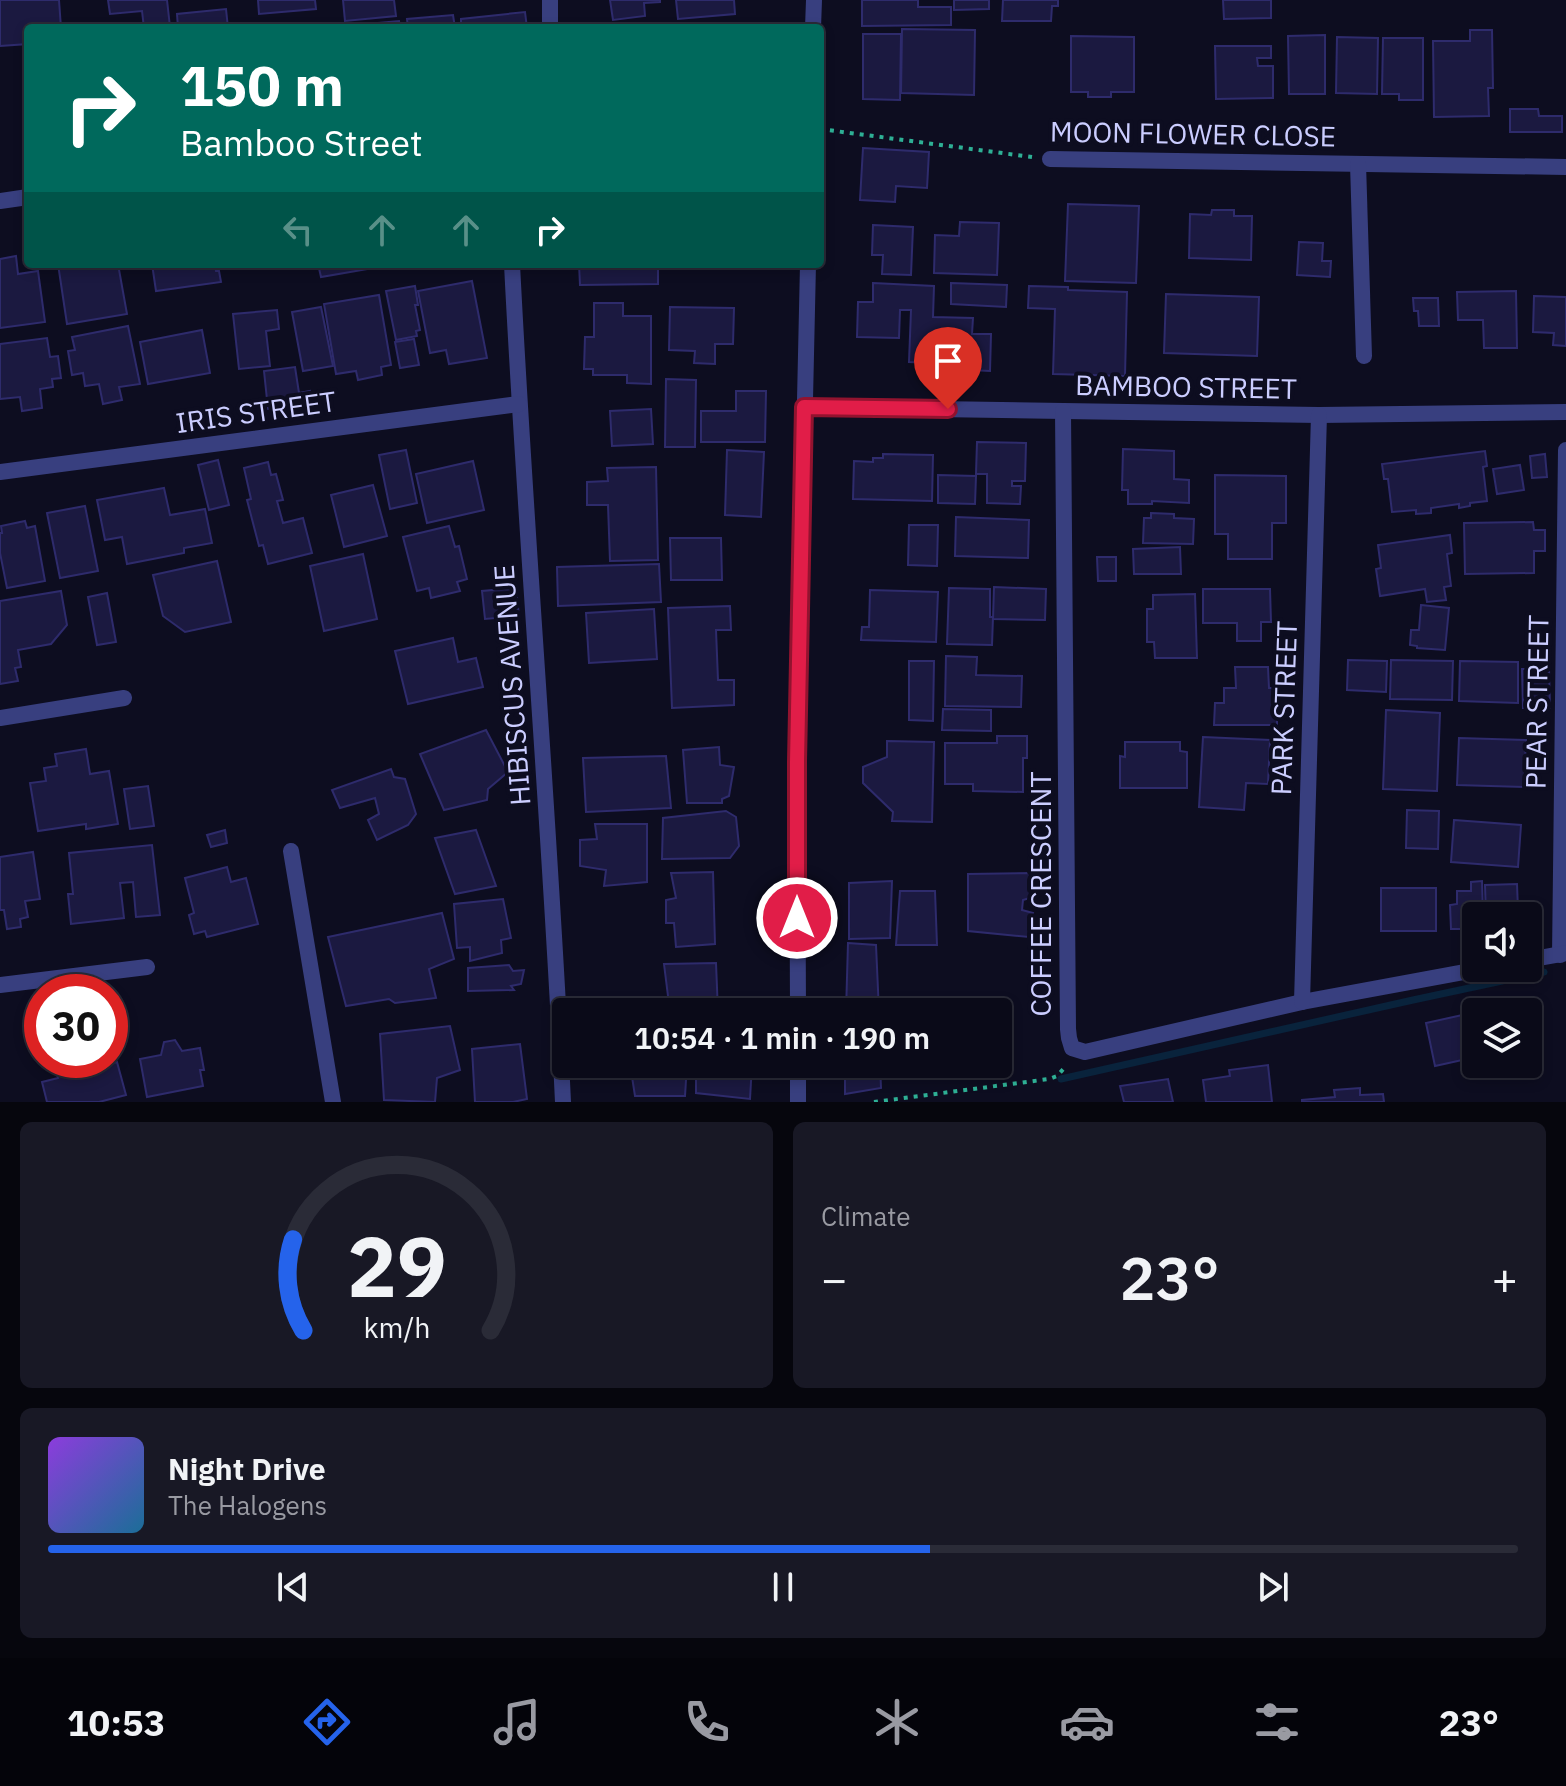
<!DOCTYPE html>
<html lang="en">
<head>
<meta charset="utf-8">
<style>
	:root { --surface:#0a0a18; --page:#181825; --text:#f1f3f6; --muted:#999aa2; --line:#2a2b37; --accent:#2563eb }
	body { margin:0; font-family:"IBM Plex Sans",sans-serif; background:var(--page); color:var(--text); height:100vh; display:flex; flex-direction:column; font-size:30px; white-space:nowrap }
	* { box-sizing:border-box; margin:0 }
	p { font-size:26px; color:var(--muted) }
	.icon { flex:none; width:44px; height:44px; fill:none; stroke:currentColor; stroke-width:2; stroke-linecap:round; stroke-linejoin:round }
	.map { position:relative; height:1102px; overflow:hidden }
	.details { display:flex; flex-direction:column; gap:20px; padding:20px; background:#06060d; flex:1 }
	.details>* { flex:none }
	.guide { position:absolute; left:24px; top:24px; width:800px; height:244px; border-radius:8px; box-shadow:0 4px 12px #0003,0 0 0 2px var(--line); background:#00695c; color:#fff; overflow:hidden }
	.controls { position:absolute; left:1462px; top:902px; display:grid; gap:16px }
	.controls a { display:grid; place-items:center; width:80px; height:80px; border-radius:8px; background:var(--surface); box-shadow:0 4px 12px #0003,0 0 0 2px var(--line); font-size:40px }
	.speed { position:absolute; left:24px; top:974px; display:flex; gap:16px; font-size:40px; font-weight:700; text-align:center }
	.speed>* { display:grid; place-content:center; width:104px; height:104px; border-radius:50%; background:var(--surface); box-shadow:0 4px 12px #0003,0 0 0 2px var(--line); line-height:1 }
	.speed .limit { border:12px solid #d22; background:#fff; color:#111 }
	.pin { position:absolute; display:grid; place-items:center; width:68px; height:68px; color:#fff; margin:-82px -34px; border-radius:50% 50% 50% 0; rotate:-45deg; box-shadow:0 0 8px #0007 }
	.pin .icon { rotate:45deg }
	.me { position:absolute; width:88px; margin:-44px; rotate:0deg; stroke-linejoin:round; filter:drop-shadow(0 0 6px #0008) }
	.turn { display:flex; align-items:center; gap:28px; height:168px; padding:0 24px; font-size:36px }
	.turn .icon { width:104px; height:104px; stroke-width:2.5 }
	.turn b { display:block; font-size:56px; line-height:68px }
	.lanes { display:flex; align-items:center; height:76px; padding:0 24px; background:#0003; justify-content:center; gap:40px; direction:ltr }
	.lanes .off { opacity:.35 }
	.big { font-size:60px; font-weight:600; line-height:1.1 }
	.details .card { flex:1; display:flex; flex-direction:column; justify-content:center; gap:12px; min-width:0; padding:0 28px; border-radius:12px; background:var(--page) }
	.details .dial { align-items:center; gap:0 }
	.dial svg { height:208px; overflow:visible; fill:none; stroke:var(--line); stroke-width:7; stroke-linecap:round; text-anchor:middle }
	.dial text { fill:var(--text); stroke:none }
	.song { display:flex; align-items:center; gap:24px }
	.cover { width:96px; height:96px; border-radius:12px; background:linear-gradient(135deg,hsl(270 70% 55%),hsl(200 70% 35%)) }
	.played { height:8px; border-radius:4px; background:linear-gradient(90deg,var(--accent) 60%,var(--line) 60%) }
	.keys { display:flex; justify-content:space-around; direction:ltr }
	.heat { display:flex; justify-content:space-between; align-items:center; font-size:44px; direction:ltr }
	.details .tiles { flex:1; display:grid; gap:20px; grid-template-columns:1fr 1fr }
	.card:last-child { grid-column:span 2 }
	.trip { position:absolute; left:552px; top:998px; width:460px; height:80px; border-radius:8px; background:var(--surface); box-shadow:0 4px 12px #0003,0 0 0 2px var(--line); font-weight:600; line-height:80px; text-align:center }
	.tabs { display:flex; height:128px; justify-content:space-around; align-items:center; background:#04040a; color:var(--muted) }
	.tabs .icon { width:56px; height:56px }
	.tabs .current { color:var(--accent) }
	.tabs b { font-size:36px; color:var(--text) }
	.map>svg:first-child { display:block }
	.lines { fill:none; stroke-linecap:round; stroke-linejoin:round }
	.stream { stroke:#09233c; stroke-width:7 }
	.building { fill:#1b1940; stroke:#2e2b6c; stroke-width:2 }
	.path { stroke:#2eb095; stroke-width:4; stroke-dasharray:4 6; stroke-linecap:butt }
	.minor { stroke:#383f7f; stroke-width:16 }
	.route-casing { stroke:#92132f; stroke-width:20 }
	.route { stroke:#e11d48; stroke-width:14 }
	.labels { text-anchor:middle; stroke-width:8; stroke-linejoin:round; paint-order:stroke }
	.street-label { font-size:28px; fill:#cbcdff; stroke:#0d0d20 }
</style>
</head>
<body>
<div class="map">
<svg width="1566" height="1102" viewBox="0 0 1566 1102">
	<rect width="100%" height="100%" fill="#0d0d20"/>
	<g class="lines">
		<!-- stream -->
		<path class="stream" d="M1061,1079L1413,1000L1544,972"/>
	</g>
	<!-- building -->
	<g class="building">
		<path d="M0,0H59L61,28H28V44L0,46Z"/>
		<path d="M108,0H167L170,27L144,28L142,11L110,14Z"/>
		<path d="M258,0H315L316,9L259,14Z"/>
		<path d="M343,0H394L396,16L345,21Z"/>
		<path d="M610,0H660V2L644,3L645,16L613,20Z"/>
		<path d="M676,0H734L735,14L678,19Z"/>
		<path d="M862,0H918V7H951V25L862,26Z"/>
		<path d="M954,0H989V9L954,10Z"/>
		<path d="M1003,0H1058V6H1052L1051,21H1002Z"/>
		<path d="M1223,0H1271V18L1224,19Z"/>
		<path d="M226,9L228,28H178L177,14Z"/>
		<path d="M525,12L527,28H461V19Z"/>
		<path d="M453,15L455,28H408L407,19Z"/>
		<path d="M399,21L400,28H369L368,24Z"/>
		<path d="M902,29L975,30L974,95L901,93Z"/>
		<path d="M1470,30H1492L1493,88H1488L1489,116L1434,117L1433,41H1470Z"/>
		<path d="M863,34H901L900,100L863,99Z"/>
		<path d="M1325,35V94H1289L1288,36Z"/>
		<path d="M1071,36L1134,37V92H1111V97H1088V92H1071Z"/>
		<path d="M1337,37L1378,38L1377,94L1336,93Z"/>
		<path d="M1383,38H1423V100H1399V94H1382Z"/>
		<path d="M1215,46H1271V58H1257L1258,66H1273V98L1216,99Z"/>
		<path d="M1510,109H1538L1539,116H1562V132H1510Z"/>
		<path d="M863,148L929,152L927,188L896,186L895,202L860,200Z"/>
		<path d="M1068,204L1139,206L1136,283L1065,281Z"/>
		<path d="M1212,210H1234V216H1252L1251,260L1189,258L1190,214L1211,215Z"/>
		<path d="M960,222L999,223L997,275L934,273L935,235L959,236Z"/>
		<path d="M873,225L913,227L911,275L882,274L883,255H872Z"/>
		<path d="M1299,242L1323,243L1322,261H1331L1330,277L1297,275Z"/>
		<path d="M16,256L18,274L38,271L45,322L0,328V259Z"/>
		<path d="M58,264H118L127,314L67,324Z"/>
		<path d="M152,264H215L216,271H219L221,282L156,291Z"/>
		<path d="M318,264H391V265L321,277Z"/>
		<path d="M579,264H658V284L580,285Z"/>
		<path d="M472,281L487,358L449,364L446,350L430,353L418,291Z"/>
		<path d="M873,283L934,286L933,317L973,318L972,334H991L990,371L947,369L948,343L932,342V363L909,362L911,310H900L899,338L857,337L858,302H873Z"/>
		<path d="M951,283L1007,285L1006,307L951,304Z"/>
		<path d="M415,286L418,305H415L420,330L416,331L417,336L396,340L386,291Z"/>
		<path d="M1029,286L1068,287V290L1127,292L1125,376L1053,374L1055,309L1028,308Z"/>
		<path d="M1516,291L1517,348H1484L1483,320H1458L1457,292Z"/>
		<path d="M1166,294L1259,297L1257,356L1164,353Z"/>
		<path d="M379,295L391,365L381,367L382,375L358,380L356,371L336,374L324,304Z"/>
		<path d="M1534,296L1566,297V346L1553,345L1554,333L1533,332Z"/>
		<path d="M1413,298H1438L1439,326H1419L1418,311H1414Z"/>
		<path d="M594,303H623V316H651V384L627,383V375H593V369H584L585,337H594Z"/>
		<path d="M321,307L333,366L303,371L292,312Z"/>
		<path d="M670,307L734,308L733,344H715V364L694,363L695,351L669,350Z"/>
		<path d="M277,310L279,329L266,331L270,366L239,369L233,314Z"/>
		<path d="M128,326L140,384L119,387L122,400L103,404L99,384L85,386L83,373L72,375L68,351L75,350L72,337Z"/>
		<path d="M202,330L210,373L148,384L140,342Z"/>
		<path d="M47,338L50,357L58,356L61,378L52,379L53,387L40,389L42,408L22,411L20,397L0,399V344Z"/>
		<path d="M414,339L419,365L400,368L395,342Z"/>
		<path d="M295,367L299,393L310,391L311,404L268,409L264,371Z"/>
		<path d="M666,379L696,380L695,447H665Z"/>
		<path d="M736,391H766L765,442H701V411H736Z"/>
		<path d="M651,409L653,444L612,446L610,411Z"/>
		<path d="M977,442L1026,443L1025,481H1012V486H1021L1020,504L987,503V474H976Z"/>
		<path d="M1123,449L1174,451V479L1189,480V503L1152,501V504H1128V490H1122Z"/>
		<path d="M406,450L417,503L390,509L379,455Z"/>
		<path d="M727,450L764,452L761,517L725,515Z"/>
		<path d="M1485,451L1487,466L1483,467L1487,501L1470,503V506L1459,508V504L1431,508V513L1416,514V510L1392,512L1388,479H1384L1382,464Z"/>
		<path d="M883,454L933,455L932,501L853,499L854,461L873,462V458H883Z"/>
		<path d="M1545,454L1547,477L1532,478L1530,456Z"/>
		<path d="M218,460L229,505L209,510L198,465Z"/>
		<path d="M473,461L484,510L427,523L416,474Z"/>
		<path d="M268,462L271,475L276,474L283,500L277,501L283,523L303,518L312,553L268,564L263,545L259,546L247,500L251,499L244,468Z"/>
		<path d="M1520,465L1524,490L1497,494L1493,469Z"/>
		<path d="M656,467L658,560L610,561L608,505H587V482L608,481L607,468Z"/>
		<path d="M938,475L976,476L975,504L938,503Z"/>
		<path d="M1215,475L1286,476V523H1272V559H1228V534H1215Z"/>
		<path d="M373,485L387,536L344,547L331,495Z"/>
		<path d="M164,488L170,515L205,509L212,543L184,548V553L127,564L122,537L105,540L97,500Z"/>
		<path d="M85,506L98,571L60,578L47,513Z"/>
		<path d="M1151,513L1174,514V518L1194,519L1193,544L1143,543L1144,518H1151Z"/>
		<path d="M956,517L1029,520L1028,558L955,556Z"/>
		<path d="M25,521L27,528L35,526L45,581L7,588L0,553V533H2L1,526Z"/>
		<path d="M1533,522L1534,530H1545V551H1534V573L1465,574L1464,523Z"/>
		<path d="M909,525H938L937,566L908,565Z"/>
		<path d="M449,526L455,547L459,546L467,579L457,582L460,591L431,598L429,588L417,591L403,537Z"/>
		<path d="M1450,535L1452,553L1447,554L1451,586L1444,587L1446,600L1427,602L1425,589L1380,596L1376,569L1381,568L1378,545Z"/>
		<path d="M670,538H721L722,580H671Z"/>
		<path d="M1180,547L1181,574H1134L1133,549Z"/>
		<path d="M363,554L377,619L324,631L310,566Z"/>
		<path d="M1097,557H1116V581H1098Z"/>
		<path d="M217,561L231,622L185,632L163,616L153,575Z"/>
		<path d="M659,564L661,602L558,606L557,567Z"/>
		<path d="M994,587L1046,589L1045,620L993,619Z"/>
		<path d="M516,588L519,616L485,619L482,591Z"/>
		<path d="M949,588L990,589V617H993L992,645L947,644Z"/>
		<path d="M1203,589H1270L1271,622H1261V641H1237V623H1203Z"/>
		<path d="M870,590L938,592L936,642L861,640L862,627H869Z"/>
		<path d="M61,591L67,625L51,644L18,650L21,667L15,668L18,681L0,684V601Z"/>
		<path d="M107,593L116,642L97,645L88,597Z"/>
		<path d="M1195,594L1197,658H1155L1154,642H1147V609H1153V595Z"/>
		<path d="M1421,605L1449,608L1445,650L1417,648V646L1410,645L1411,630H1419Z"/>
		<path d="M730,606L731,630H716L718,680H734V705L672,708L668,608Z"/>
		<path d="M654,609L657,659L589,663L586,613Z"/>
		<path d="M453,638L458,662L476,658L483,687L408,704L395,651Z"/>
		<path d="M946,656L977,657L976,675L1022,676L1021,707L945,706Z"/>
		<path d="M1348,660L1387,661L1386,692L1347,690Z"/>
		<path d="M1391,660L1453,661L1452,700L1390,699Z"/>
		<path d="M909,661H934L933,721L909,720Z"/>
		<path d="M1460,661L1518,662V703L1459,701Z"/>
		<path d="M1235,667H1268L1269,688H1277V725H1214L1215,703H1224V688H1236Z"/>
		<path d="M1522,669H1549L1550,708H1523Z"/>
		<path d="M943,709L991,710V731L942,730Z"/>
		<path d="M1386,710L1440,713L1437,791L1383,789Z"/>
		<path d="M486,730L508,772L488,789L487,800L444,810L420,754Z"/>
		<path d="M997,736H1027V758H1023V792L973,791V784H945V743H997Z"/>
		<path d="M1203,737L1270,740L1268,784L1246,783L1244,810L1199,807Z"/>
		<path d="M1459,738L1526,740L1524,787L1457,785Z"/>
		<path d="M887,741L934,742L932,822L892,821L893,812L863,783V767L887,757Z"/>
		<path d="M1125,742H1180V751L1187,752V788H1120V756L1125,757Z"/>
		<path d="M719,747L720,765L734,767L729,796L722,799V803H687L683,750Z"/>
		<path d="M86,749L90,774L109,771L118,824L86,829V824L38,831L30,783L46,781L44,768L57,766L55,754Z"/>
		<path d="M666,756L671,808L586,812L583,758Z"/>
		<path d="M391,769L394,777L405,779L416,814L408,825L377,840L368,820L379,814L375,798L340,808L332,790Z"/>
		<path d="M148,786L154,826L130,829L124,789Z"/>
		<path d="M1407,810L1439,811L1438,849L1406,848Z"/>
		<path d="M726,811L736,817L739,846L730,858L662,859L663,818Z"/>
		<path d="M1454,820L1521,825L1518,867L1451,862Z"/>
		<path d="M595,824H647V882L604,886L606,870L580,866V840L597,839Z"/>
		<path d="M225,830L227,843L211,847L207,835Z"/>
		<path d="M476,830L496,886L455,894L435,838Z"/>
		<path d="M152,845L160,915L136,917L133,882L120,883L124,918L71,924L68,894H73L69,853Z"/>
		<path d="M33,852L40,899L25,901L28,917L20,919L21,927L7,929L4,910H0V857Z"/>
		<path d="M227,867L231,882L246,878L258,924L207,937L205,931L194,934L189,915L194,913L185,878Z"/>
		<path d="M713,872L715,944L676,947L674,923H666V900L676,898L671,873Z"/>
		<path d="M1032,873L1033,897L1023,900L1022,910L1033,913L1029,937L968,931V874Z"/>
		<path d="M892,881L890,938L849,939V883Z"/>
		<path d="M1482,881L1483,916H1476V929H1451L1450,905L1457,904V891H1471V882Z"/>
		<path d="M1517,884L1518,910H1512V916H1486L1485,885Z"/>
		<rect x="1381" y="888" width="55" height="43"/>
		<path d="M900,891H935L937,945H896Z"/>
		<path d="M503,899L511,938L501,940L502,953L470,961V947L457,948L454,904Z"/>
		<path d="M442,913L454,959L429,969L436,998L395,1003L389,999L346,1006L328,937Z"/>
		<path d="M848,943L876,945L879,1012H846Z"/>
		<path d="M716,963L718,1012H670L664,964Z"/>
		<path d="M509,965L513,971L524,970L521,984L511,986L514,990L468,991V968Z"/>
		<path d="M1527,1002L1532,1025H1528V1012H1478Z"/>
		<path d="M1476,1012V1057L1435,1066L1426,1023Z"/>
		<path d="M450,1026L460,1070L437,1078L435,1102L384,1100L380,1034Z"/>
		<path d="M175,1040L182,1051L200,1048L204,1070H200L203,1086L147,1097L140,1059L161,1055L164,1042Z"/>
		<path d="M520,1044L527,1099L513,1102H475L472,1049Z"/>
		<path d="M82,1061L85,1071L117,1062L126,1095L99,1102H47L42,1082L58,1078L55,1068Z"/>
		<path d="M630,1064H687L685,1096H635Z"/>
		<path d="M696,1064H752L750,1099L696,1093Z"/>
		<path d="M845,1064H880L881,1088L845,1094Z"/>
		<path d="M1268,1065L1272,1102H1206L1203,1080L1230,1076L1229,1070Z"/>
		<path d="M1168,1079L1173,1102H1124L1120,1086Z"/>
		<path d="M1360,1088V1095L1383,1094L1384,1102H1302V1100L1335,1097L1334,1090Z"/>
	</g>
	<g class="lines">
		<!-- path -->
		<g class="path">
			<path d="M820,129L1032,157"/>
			<path d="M874,1102L1049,1079L1057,1076L1067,1065"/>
		</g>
		<!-- minor -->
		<g class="minor">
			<path d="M550,0V28"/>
			<path d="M813,28L814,0"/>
			<path d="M1050,159L1566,167"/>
			<path d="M1358,164L1364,356"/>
			<path d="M0,201L28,197"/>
			<path d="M512,264C526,544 550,822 563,1102"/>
			<path d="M804,407L1319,415L1566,412"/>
			<path d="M1063,411L1068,1029L1069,1038L1072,1048L1085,1052L1302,1002L1486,968"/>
			<path d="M0,472L519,404"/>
			<path d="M0,718L124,698"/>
			<path d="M291,851L333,1102"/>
			<path d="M1560,955L1566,450"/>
			<path d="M1528,960L1566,953"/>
			<path d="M0,985L147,967"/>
			<path d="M1302,1002L1319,415"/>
			<path d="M798,1012L797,762L808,264"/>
			<path d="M798,1064V1102"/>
		</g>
	</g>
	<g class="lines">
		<!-- route casing -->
		<g class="route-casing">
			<path id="route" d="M797,918V762L804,407L948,409"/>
		</g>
		<!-- route -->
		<use href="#route" class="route"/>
	</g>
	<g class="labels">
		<!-- street labels -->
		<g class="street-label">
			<text transform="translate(1193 134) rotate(1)" y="10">MOON FLOWER CLOSE</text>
			<text transform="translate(1186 387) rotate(1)" y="10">BAMBOO STREET</text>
			<text transform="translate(256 412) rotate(-8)" y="10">IRIS STREET</text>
			<text transform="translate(512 685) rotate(-94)" y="10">HIBISCUS AVENUE</text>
			<text transform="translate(1537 702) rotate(-89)" y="10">PEAR STREET</text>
			<text transform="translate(1284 708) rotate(-88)" y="10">PARK STREET</text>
			<text transform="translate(1041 894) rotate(-90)" y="10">COFFEE CRESCENT</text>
		</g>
	</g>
</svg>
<div class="controls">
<a><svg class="icon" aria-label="sound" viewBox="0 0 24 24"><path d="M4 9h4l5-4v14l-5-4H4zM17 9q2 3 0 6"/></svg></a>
<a><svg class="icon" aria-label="layers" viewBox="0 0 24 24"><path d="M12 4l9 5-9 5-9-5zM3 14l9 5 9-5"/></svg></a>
</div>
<div class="speed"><div class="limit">30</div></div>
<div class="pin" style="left:948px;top:409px;background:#d93025"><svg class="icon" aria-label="arrive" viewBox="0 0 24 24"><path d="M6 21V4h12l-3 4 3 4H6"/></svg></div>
<svg class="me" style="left:797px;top:918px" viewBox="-20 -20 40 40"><circle r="17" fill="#e11d48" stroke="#fff" stroke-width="3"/><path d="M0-11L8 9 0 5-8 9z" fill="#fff"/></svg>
<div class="trip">10:54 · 1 min · 190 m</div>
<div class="guide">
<div class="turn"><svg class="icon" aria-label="right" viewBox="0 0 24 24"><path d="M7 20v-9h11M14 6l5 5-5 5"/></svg><div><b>150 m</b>Bamboo Street</div></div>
<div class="lanes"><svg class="icon off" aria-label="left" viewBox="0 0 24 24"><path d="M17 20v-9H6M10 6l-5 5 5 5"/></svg><svg class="icon off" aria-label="ahead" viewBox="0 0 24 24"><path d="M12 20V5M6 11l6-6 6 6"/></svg><svg class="icon off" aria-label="ahead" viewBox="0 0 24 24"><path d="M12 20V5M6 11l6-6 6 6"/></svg><svg class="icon" aria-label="right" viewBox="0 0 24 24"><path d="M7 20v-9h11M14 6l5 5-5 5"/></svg></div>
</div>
</div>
<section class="details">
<div class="tiles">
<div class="card dial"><svg viewBox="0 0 100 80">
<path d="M14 69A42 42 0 1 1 86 69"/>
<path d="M14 69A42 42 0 0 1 10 34" stroke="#2563eb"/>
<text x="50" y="56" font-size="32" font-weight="700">29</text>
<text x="50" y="72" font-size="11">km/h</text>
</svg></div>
<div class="card"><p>Climate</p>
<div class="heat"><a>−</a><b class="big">23°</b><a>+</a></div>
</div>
<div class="card">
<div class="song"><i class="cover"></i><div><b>Night Drive</b><p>The Halogens</p></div></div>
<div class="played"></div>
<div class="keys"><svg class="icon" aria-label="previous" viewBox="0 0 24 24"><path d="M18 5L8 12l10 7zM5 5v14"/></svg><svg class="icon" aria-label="pause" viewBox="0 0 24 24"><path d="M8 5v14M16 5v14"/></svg><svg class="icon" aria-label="next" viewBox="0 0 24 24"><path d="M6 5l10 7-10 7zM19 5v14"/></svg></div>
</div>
</div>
</section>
<nav class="tabs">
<b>10:53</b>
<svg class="icon current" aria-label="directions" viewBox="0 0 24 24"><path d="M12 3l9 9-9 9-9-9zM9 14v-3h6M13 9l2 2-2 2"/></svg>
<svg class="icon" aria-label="music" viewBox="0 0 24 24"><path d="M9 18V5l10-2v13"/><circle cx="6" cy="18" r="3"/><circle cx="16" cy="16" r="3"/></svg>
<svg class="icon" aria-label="phone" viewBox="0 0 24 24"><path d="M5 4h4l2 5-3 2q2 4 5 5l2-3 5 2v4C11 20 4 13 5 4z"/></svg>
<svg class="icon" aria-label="climate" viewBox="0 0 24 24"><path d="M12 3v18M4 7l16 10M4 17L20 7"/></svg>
<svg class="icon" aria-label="car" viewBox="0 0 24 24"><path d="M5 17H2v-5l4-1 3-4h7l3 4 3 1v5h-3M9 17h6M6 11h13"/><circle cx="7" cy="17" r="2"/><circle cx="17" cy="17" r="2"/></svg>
<svg class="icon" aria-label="filters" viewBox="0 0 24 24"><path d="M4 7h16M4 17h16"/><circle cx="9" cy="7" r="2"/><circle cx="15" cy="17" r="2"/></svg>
<b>23°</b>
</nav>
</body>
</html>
